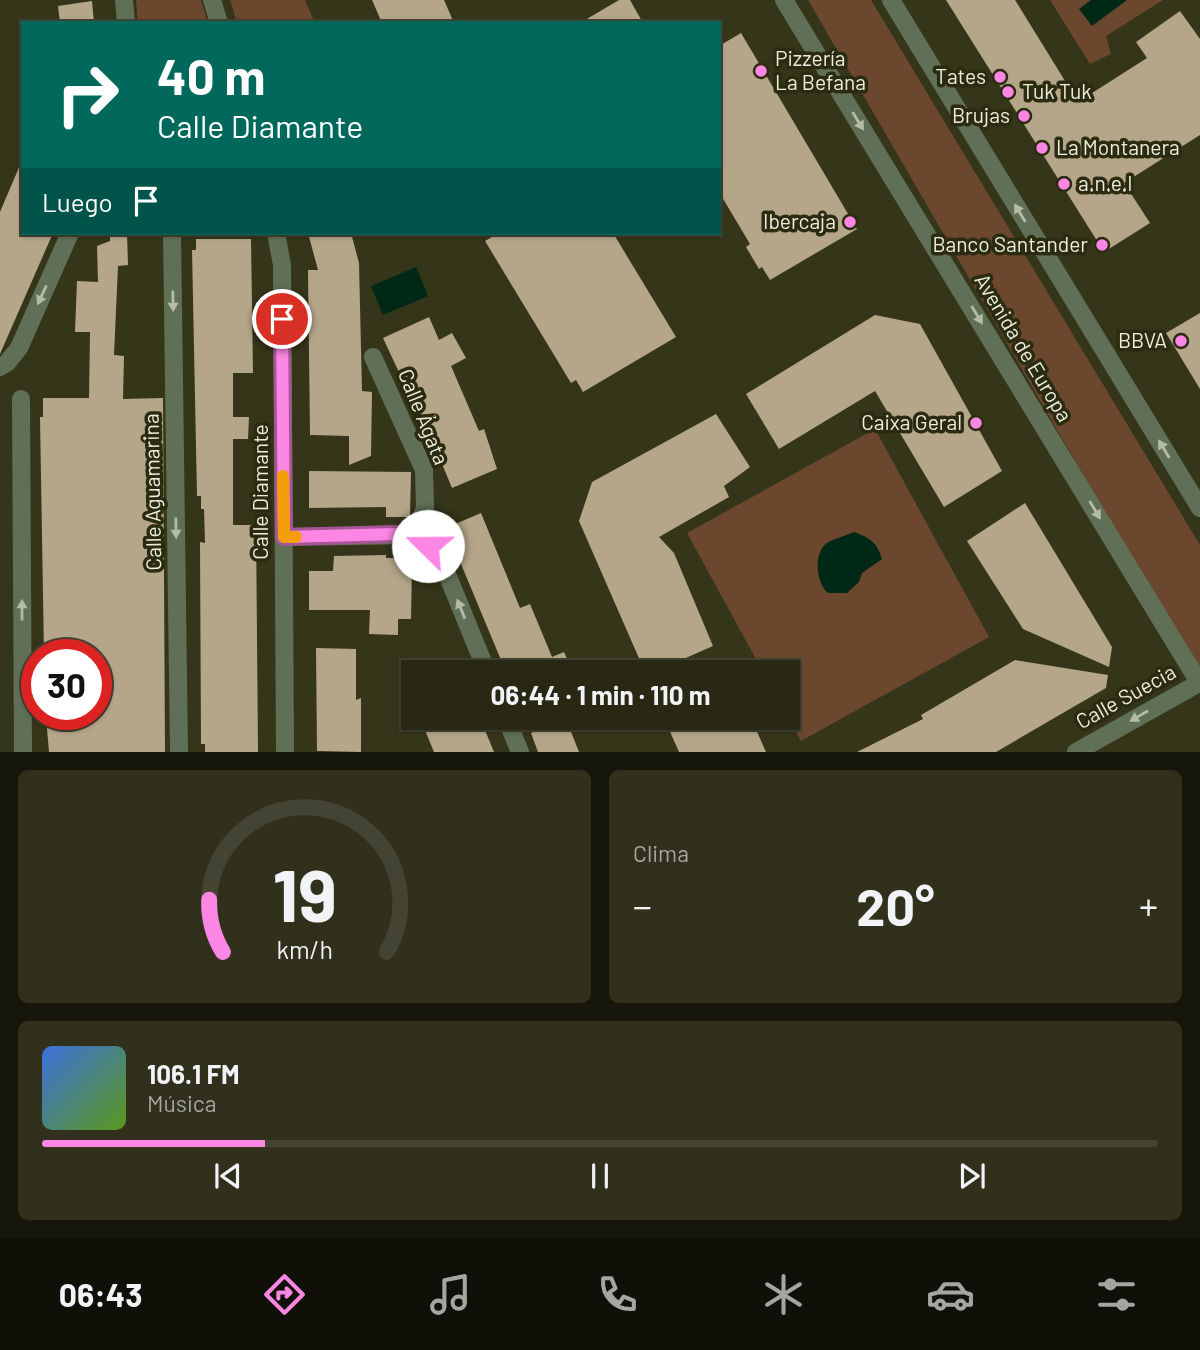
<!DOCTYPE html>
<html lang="es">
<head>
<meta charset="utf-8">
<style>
	:root { --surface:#282814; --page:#30301d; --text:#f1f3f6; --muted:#a5a6a0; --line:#444434; --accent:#fc86e4 }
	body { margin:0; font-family:Barlow,sans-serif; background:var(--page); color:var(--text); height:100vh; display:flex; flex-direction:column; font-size:26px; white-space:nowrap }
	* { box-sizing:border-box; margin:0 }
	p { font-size:23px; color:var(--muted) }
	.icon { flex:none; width:38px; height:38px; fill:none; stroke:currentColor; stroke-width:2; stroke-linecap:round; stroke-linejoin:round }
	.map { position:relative; height:752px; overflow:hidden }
	.side { display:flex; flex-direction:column; gap:18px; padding:18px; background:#16160b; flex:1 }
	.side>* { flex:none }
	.top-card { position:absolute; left:21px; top:21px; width:700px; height:214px; border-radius:0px; box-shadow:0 2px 5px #0004,0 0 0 2px var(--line); background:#00695c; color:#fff; overflow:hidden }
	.speed { position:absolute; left:21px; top:639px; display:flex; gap:14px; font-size:35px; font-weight:700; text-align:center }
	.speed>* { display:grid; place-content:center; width:91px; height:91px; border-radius:50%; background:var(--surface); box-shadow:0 2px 5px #0004,0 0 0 2px var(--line); line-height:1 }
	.speed .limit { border:10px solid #d22; background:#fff; color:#111 }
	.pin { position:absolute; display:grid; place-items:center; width:60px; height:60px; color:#fff; margin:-30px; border:4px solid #fff; border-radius:50%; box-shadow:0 2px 7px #0007 }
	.me { position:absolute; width:77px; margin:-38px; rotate:292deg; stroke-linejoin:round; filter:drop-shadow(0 0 5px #0008) }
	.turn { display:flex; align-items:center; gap:24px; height:147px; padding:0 21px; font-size:32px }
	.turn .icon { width:91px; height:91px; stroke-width:2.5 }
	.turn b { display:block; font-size:49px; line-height:60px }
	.then { display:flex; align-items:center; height:66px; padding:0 21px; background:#0003; gap:14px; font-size:26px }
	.big { font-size:52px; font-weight:700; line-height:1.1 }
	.side .card { flex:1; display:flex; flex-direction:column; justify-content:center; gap:10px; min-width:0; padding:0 24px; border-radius:10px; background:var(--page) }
	.side .dial { align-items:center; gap:0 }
	.dial svg { height:182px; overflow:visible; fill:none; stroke:var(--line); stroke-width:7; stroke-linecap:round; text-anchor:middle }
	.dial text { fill:var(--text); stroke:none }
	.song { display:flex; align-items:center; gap:21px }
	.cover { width:84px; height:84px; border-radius:10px; background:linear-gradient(135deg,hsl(220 70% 55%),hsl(90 70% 35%)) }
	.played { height:7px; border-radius:4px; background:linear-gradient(90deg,var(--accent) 20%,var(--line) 20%) }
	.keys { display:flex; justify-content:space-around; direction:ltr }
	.heat { display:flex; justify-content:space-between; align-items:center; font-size:38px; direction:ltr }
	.side .tiles { flex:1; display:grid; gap:18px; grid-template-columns:1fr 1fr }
	.card:last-child { grid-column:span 2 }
	.trip { position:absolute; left:401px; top:660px; width:399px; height:70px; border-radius:0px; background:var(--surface); box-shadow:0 2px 5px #0004,0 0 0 2px var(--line); font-weight:700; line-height:70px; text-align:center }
	.menu { display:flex; height:112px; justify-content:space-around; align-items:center; background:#101008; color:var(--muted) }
	.menu .icon { width:49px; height:49px }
	.menu .active { color:var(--accent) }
	.menu b { font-size:32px; color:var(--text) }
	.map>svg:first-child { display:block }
	.green { fill:#6b472e }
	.water { fill:#002817 }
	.building { fill:#b5a68a }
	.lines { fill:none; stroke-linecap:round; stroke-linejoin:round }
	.minor { stroke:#607057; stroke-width:18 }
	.tertiary { stroke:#607057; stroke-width:18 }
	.oneway { fill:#b4bba7 }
	.route-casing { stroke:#a45794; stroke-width:18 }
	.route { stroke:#fc86e4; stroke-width:12 }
	.slow { stroke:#f59e0b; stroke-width:12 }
	.poi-dot { fill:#fc86e4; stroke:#2b2b10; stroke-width:2.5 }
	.labels { text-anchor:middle; stroke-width:7; stroke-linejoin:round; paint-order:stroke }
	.poi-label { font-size:21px; fill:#eceddd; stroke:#2b2b10; text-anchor:end }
	.street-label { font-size:21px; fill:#eceddd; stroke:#2b2b10 }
</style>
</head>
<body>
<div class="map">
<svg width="1200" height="752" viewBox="0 0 1200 752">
	<rect width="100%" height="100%" fill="#35351a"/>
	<!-- green -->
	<g class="green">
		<path d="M136,0H201L208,23H138Z"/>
		<path d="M230,0H305L315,23H237Z"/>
		<path d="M808,0H871L1200,545V669L1154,597Z"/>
		<path d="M1050,0H1163L1106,36L1111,54L1090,64Z"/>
		<path d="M875,429L989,637L801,741L788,717V672H763L687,533Z"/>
	</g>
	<!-- water -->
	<g class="water">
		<path d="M1091,0H1127L1092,26L1079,9Z"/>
		<path d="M416,267L428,296L383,315L371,286Z"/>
		<path d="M854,532C870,538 877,542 882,559L862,573L859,582L847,593H828C816,583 813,553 827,543C835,538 845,536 854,532Z"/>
	</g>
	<!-- building -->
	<g class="building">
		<path d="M372,0H444L454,23H382Z"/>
		<path d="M619,0H630L643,23H580Z"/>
		<path d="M946,0H1015L1078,102L1147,58L1136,42L1180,11L1200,39V135L1124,183L1150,223L1104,252Z"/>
		<path d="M92,1L94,23H60L58,6Z"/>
		<path d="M741,33L857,229L770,280L762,267L759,269L746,247L750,244L719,192V46Z"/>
		<path d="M23,158V233H53L0,354V212Z"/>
		<path d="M110,233H127L128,265L118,266L114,355L124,356L123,399L163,398L165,752H49L46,717L49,714H96V654H44L40,417H43V398H89L90,332H75L77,281L98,282L97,246L110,241Z"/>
		<path d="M308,233H351L359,263L362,391L372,392L371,456L349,465V436L310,435L308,270H318Z"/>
		<path d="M499,233H613L676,337L583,392L576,380L571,383L485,241Z"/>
		<path d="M196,239H251L253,373H233V417H249L248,439H233V525H256L258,752H205V744H201L200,542L205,543L204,509H201V496H197L192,250H196Z"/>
		<path d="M1200,313V389L1166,333Z"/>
		<path d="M875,315L920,324L1002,471L944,507L875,391L779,449L746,394Z"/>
		<path d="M429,317L439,340L452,333L466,358L451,366L479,431L484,429L497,469L452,488L411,389V398L383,338Z"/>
		<path d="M716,414L750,467L724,486L729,497L659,537L674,553L713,646L654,672H645L579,521L592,482Z"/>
		<path d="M309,471L411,472L410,517H386V507L309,508Z"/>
		<path d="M1025,503L1112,647L1109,667L1023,629L967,541Z"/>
		<path d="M481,513L520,608L530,604L552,657L564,652L573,672H506L446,528Z"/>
		<path d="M386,555V558H407V565H412L411,619H398V635L369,634L370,610H309V571H333L334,556Z"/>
		<path d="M316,648L356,649V700L361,698V752L317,751Z"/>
		<path d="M1015,660L1108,675L1106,688L996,752H857L923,719L921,715Z"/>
		<path d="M420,718H480L494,752H434Z"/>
		<path d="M664,718H751L766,752H679Z"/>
		<path d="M566,719L579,752H538L531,733Z"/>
	</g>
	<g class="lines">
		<!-- minor -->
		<g class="minor">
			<path d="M124,0L126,23"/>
			<path d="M212,0L219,23"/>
			<path d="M172,233L179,752"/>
			<path d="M276,233L282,265L285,752"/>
			<path d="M373,357L424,470L425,508L415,535"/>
			<path d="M0,367L7,363L19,348L70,233"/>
			<path d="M21,399L23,752"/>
			<path d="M284,537L415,535L440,557L487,672"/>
			<path d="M506,718L520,752"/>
			<path d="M1076,752L1199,683"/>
		</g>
		<!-- tertiary -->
		<g class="tertiary">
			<path d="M784,0L1200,684"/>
			<path d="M891,0L1200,508"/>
		</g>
	</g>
	<!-- one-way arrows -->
	<defs><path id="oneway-solid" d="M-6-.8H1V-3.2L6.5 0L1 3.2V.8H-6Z" transform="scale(1.75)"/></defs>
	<g class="oneway">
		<use href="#oneway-solid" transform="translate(858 121) rotate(59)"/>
		<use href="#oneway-solid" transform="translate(1020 213) rotate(-121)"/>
		<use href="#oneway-solid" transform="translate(42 295) rotate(115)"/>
		<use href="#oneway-solid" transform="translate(173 301) rotate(89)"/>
		<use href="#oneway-solid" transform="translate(977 315) rotate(59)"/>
		<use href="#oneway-solid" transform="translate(1164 449) rotate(-121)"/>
		<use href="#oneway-solid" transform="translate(1095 510) rotate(59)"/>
		<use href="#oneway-solid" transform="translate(176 528) rotate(89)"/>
		<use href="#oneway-solid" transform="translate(461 609) rotate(-112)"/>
		<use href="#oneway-solid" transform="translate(22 610) rotate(-90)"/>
		<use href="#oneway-solid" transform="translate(1139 716) rotate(150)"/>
	</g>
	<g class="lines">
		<!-- route casing -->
		<g class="route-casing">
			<path id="route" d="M282,319L284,537L396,534L415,535L428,546"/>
		</g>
		<!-- route -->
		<use href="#route" class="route"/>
		<!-- slow -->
		<path class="slow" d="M283,476L284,537H296"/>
	</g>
	<!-- markers -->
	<g class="poi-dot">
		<circle cx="761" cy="71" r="7"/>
		<circle cx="1000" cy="77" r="7"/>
		<circle cx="1008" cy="92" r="7"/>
		<circle cx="1024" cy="116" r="7"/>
		<circle cx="1042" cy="148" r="7"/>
		<circle cx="1064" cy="184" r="7"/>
		<circle cx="850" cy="222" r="7"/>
		<circle cx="1102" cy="245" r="7"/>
		<circle cx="1181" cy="341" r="7"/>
		<circle cx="976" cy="423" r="7"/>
	</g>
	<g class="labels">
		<!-- poi labels -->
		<g class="poi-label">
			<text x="775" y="66" text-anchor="start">Pizzería<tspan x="775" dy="24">La Befana</tspan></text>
			<text x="986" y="84">Tates</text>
			<text x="1022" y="99" text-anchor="start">Tuk Tuk</text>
			<text x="1010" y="123">Brujas</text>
			<text x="1056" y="155" text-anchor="start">La Montanera</text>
			<text x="1078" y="191" text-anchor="start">a.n.e.l</text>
			<text x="836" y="229">Ibercaja</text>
			<text x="1088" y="252">Banco Santander</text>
			<text x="1167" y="348">BBVA</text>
			<text x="962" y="430">Caixa Geral</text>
		</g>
		<!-- street labels -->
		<g class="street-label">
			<text transform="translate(1023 348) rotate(59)" y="7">Avenida de Europa</text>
			<text transform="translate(423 417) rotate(68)" y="7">Calle Ágata</text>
			<text transform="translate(153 492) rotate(-91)" y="7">Calle Aguamarina</text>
			<text transform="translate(261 492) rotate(-90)" y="7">Calle Diamante</text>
			<text transform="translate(1126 697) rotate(-29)" y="7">Calle Suecia</text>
		</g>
	</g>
</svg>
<div class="speed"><div class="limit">30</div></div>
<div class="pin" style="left:282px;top:319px;background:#d93025"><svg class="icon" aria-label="arrive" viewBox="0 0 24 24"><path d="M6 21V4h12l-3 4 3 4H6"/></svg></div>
<svg class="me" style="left:428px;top:546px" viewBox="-20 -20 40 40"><circle r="19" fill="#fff"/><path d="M0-13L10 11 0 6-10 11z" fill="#fc86e4"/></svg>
<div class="trip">06:44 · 1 min · 110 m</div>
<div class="top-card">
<div class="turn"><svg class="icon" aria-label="right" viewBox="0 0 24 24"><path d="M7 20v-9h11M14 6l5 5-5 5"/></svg><div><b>40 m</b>Calle Diamante</div></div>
<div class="then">Luego<svg class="icon" aria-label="arrive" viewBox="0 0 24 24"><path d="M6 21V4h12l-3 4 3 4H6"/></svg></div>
</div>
</div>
<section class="side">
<div class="tiles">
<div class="card dial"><svg viewBox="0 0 100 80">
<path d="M14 69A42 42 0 1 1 86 69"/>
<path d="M14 69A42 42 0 0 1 8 46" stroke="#fc86e4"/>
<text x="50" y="56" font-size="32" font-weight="700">19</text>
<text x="50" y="72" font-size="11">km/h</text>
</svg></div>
<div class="card"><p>Clima</p>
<div class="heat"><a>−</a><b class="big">20°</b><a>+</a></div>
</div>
<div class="card">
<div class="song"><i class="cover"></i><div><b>106.1 FM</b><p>Música</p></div></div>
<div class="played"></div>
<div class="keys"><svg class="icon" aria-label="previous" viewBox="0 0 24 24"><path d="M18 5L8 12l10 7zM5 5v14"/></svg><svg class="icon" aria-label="pause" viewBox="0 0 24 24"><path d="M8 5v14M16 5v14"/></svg><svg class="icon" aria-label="next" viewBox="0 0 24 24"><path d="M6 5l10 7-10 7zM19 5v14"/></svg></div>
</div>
</div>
</section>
<nav class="menu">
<b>06:43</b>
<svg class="icon active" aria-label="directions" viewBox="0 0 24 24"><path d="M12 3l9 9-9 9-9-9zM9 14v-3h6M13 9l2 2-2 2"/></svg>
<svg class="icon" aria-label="music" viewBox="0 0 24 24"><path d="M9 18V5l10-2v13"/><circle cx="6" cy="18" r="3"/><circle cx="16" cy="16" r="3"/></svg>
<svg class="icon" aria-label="phone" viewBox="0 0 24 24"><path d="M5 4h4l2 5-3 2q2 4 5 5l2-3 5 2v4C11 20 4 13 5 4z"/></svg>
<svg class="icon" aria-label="climate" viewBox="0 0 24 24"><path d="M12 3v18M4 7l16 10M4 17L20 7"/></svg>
<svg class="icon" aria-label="car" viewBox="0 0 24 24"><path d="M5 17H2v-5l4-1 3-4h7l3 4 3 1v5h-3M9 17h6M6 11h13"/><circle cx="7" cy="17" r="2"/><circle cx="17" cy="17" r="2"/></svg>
<svg class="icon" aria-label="filters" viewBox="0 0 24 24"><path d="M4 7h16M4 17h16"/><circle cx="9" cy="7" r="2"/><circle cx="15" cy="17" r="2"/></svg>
</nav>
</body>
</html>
